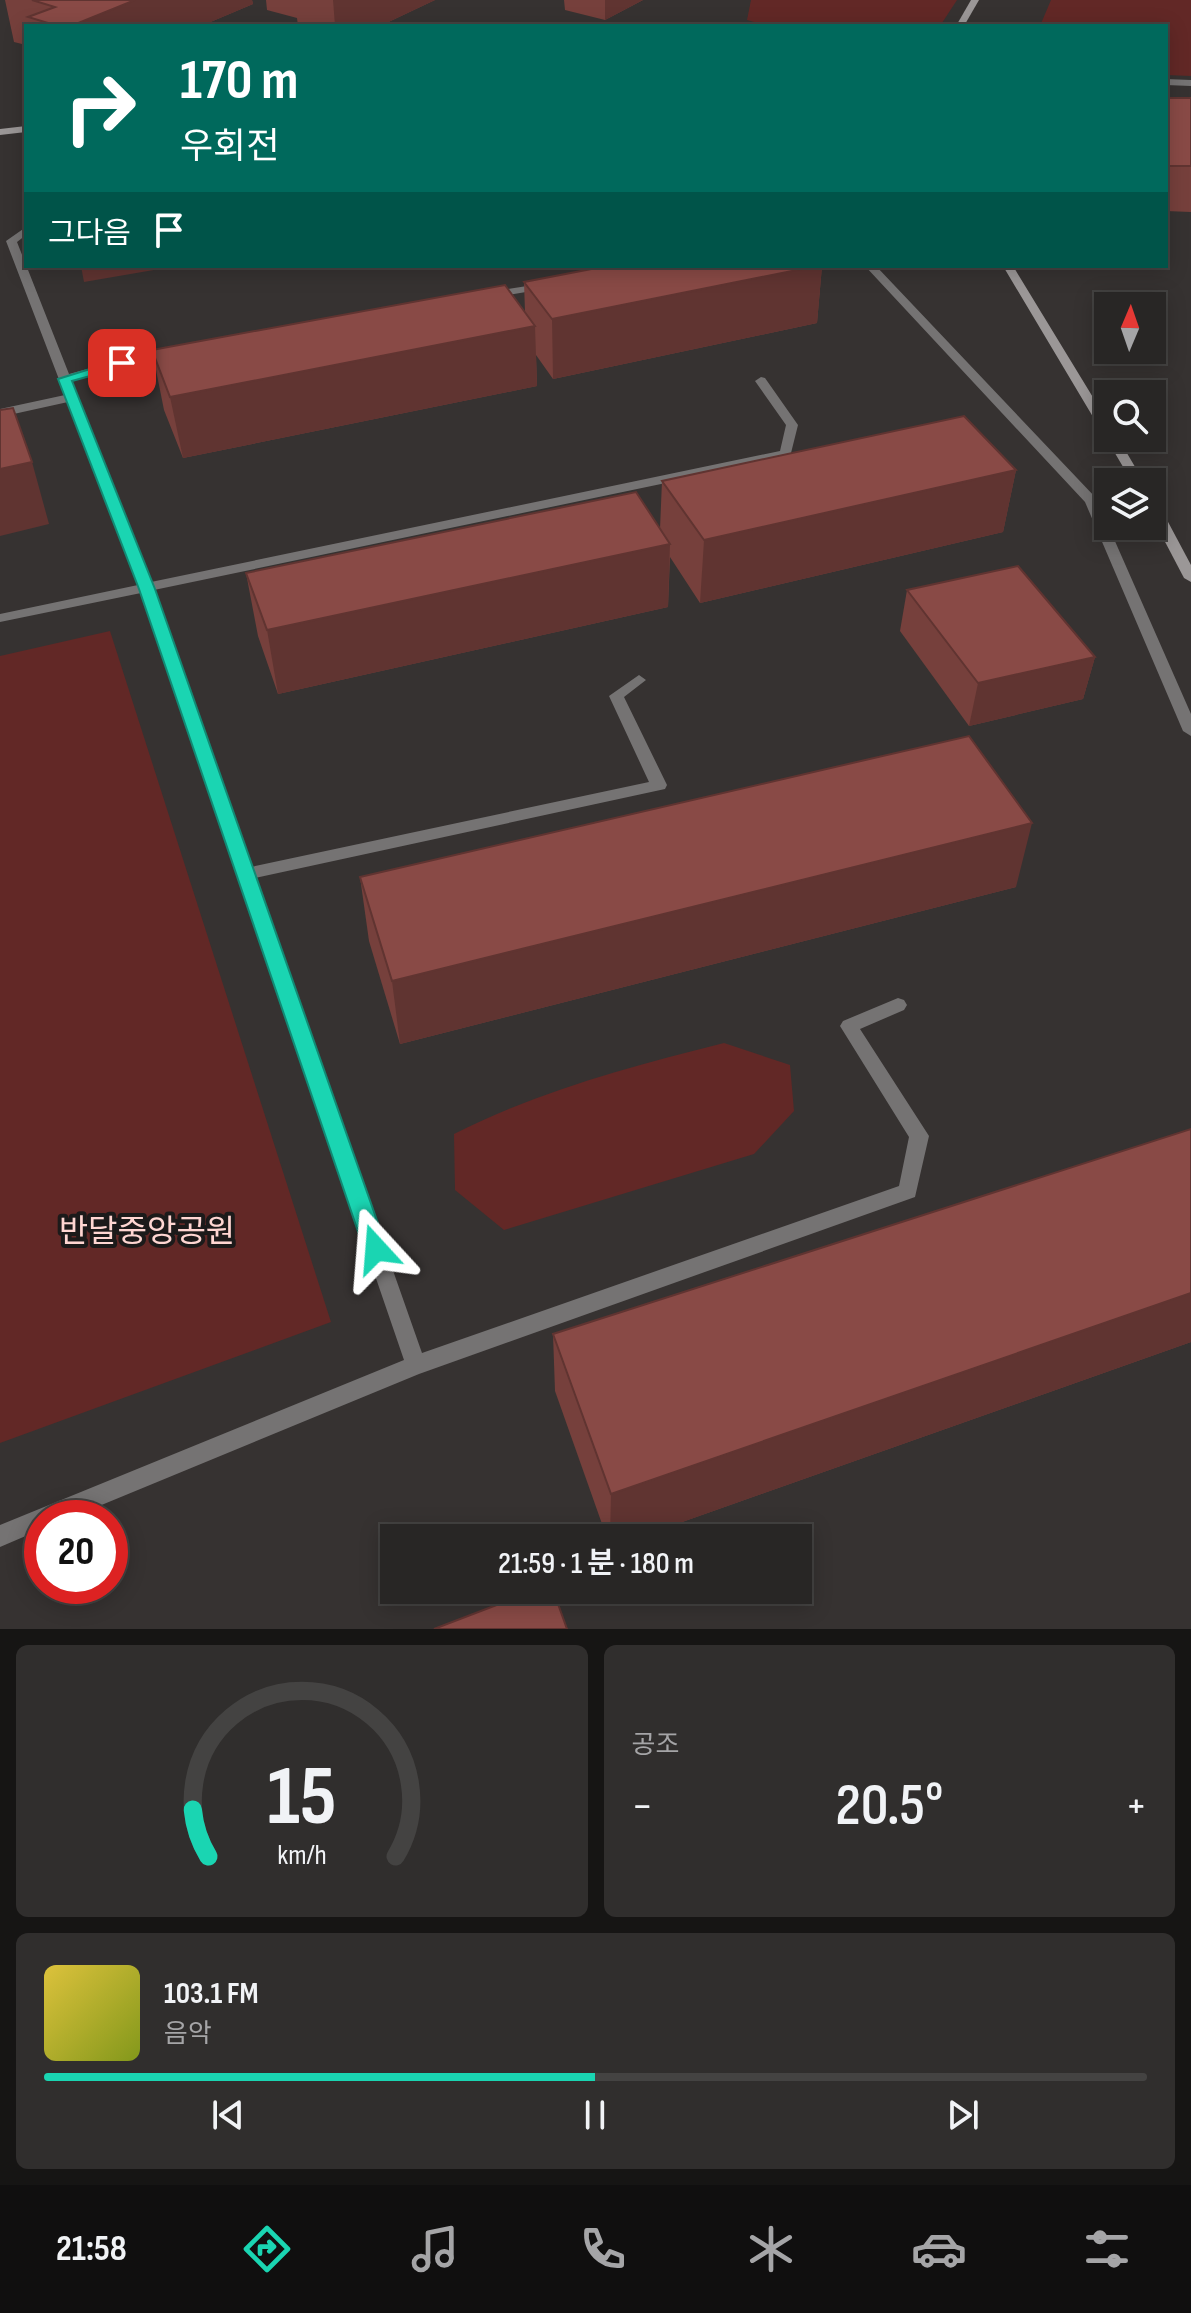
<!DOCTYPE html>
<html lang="ko">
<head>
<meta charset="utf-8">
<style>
	:root { --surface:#282625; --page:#302e2d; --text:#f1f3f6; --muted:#a5a5a7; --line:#444342; --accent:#1ad5b2 }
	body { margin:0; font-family:"Sofia Sans Condensed","Noto Sans KR",sans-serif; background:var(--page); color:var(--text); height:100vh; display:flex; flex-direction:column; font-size:30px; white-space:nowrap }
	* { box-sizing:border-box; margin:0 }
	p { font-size:26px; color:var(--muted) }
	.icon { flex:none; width:44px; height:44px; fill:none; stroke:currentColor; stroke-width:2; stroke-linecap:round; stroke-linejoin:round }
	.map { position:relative; height:1629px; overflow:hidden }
	.sheet { display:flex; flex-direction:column; gap:16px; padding:16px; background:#161514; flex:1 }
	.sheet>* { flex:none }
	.top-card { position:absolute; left:24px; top:24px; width:1144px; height:244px; border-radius:0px; box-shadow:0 4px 20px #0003,0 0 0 2px var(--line); background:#00695c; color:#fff; overflow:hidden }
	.needle { width:52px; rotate:2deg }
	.fabs { position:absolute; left:1094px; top:292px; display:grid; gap:16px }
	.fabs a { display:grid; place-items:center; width:72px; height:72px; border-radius:0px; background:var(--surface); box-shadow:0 4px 20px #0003,0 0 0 2px var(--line); font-size:40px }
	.speed { position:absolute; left:24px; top:1500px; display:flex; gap:16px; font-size:40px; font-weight:700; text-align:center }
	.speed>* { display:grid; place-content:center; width:104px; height:104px; border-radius:50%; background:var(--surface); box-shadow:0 4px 20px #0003,0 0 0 2px var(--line); line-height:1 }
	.speed .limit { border:12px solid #d22; background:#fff; color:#111 }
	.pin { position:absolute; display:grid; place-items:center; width:68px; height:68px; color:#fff; margin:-34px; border-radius:16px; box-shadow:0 4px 12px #0006 }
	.me { position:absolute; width:88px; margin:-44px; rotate:341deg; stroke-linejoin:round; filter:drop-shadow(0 0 6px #0008) }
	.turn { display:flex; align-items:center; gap:28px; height:168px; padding:0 24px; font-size:36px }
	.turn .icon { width:104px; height:104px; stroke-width:2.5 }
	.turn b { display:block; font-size:56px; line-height:68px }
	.then { display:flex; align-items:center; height:76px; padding:0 24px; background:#0003; gap:16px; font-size:30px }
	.big { font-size:60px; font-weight:600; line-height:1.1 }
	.sheet .card { flex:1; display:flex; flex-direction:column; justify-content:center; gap:12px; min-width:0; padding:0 28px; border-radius:12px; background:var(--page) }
	.sheet .dial { align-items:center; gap:0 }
	.dial svg { height:208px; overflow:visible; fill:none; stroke:var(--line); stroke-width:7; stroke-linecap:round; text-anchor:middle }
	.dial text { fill:var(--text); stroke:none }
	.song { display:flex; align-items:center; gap:24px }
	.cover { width:96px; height:96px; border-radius:12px; background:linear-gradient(135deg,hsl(50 70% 55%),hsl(70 70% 35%)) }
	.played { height:8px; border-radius:4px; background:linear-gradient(90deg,var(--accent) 50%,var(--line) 50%) }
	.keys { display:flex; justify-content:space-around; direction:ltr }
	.heat { display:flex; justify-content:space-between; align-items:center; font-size:44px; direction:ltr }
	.sheet .tiles { flex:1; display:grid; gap:16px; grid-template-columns:1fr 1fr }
	.card:last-child { grid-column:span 2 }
	.trip { position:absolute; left:380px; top:1524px; width:432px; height:80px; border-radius:0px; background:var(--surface); box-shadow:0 4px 20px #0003,0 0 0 2px var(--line); font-weight:600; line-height:80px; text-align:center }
	.dock { display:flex; height:128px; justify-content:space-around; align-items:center; background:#100f0f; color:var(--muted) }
	.dock .icon { width:56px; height:56px }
	.dock .active { color:var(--accent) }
	.dock b { font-size:36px; color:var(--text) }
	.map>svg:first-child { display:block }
	.green { fill:#622826 }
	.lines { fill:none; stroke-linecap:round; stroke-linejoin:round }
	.lane { fill:#757373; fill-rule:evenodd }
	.street { fill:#757373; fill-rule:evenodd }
	.secondary { fill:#9b9797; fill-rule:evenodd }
	.wall { fill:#76403c }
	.shaded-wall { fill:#603431 }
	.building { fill:#894a46; stroke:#603431; stroke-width:2 }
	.route { fill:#1ad5b2; stroke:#118a74; stroke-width:2 }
	.labels { text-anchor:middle; stroke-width:8; stroke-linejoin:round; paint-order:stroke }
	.near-park-label { font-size:32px; fill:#ffd6d2; stroke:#1c1a1a }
</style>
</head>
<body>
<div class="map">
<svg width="1191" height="1629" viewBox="0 0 1191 1629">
	<rect width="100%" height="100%" fill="#363231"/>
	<!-- green -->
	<g class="green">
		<path d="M751,0H957L940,26H768L747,20Z"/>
		<path d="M1051,0H1191V76L1166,75V26H1040Z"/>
		<path d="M110,631L331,1322L0,1443V656Z"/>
		<path d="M724,1043L790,1065L794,1111L754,1154L504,1230L455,1190L454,1134C539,1091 632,1066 724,1043Z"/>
	</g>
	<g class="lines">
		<!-- lane -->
		<g class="lane">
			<path d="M26,227V235L17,242L69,374L171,346L177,349L72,381L151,582L780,451L786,425L755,381L761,377L765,378L798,425L790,457L154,590L251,867L649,782L609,696L639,675L646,680L624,697L667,785L665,789L255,878L422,1353L899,1186L909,1137L840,1026L843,1021L898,998L904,1000L907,1005L904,1010L860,1029L929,1136L915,1197L419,1374L70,1518H42V1529L0,1547V1525L404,1360L141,593L0,622V614L138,585L68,402L0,417V409L65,395L6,241Z"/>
			<path d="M865,266H876L1096,498L1191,714V736L1183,731L1085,502Z"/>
			<path d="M546,283L550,284V288L490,298L484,295L490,292Z"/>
		</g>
		<!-- street -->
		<path class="street" d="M1166,79L1191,80V86L1166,85Z"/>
		<!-- secondary -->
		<g class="secondary">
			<path d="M971,0H979L964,26H956Z"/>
			<path d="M26,126V132L0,135V129Z"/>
			<path d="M1003,266H1013L1108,422V438H1118L1144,482H1132L1106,438L1107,436L1102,432Z"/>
			<path d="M1152,501L1159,505L1191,565V582L1184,578L1152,517Z"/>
		</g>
	</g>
	<!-- wall -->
	<g class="wall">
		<path d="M5,0H252L253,4L201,26H26V45L14,42Z"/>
		<path d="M266,0H435L380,26H298L297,18L267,10Z"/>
		<path d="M564,0H643L605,20L565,10Z"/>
		<path d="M1166,98H1191V212L1166,211Z"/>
		<path d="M607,266H822L817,323L553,379L536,355L537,386L183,458L164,410L152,350L525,312L524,282Z"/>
		<path d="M1016,470L1003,532L700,603L670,557L668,607L278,694L258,636L246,573L660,529L662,481Z"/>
		<path d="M907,590L1095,657L1083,699L969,726L900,631Z"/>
		<path d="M360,877L1016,887L400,1044L369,941Z"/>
		<path d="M1191,1129V1342L637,1538H607L555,1391L553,1334Z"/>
	</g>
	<!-- shaded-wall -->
	<g class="shaded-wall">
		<path d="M135,0H252L253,4L201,26H71Z"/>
		<path d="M333,0H435L380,26H335Z"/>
		<path d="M605,0H643L605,20Z"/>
		<path d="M81,266H177L84,282Z"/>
		<path d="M817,266H822L817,323L553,379L552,319Z"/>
		<path d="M535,326L537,386L183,458L170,397Z"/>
		<path d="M32,462L49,524L0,536V469Z"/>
		<path d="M1016,470L1003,532L700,603L704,540Z"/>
		<path d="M670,544L668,607L278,694L267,630Z"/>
		<path d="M1095,657L1083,699L969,726L978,683Z"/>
		<path d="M1032,823L1016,887L400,1044L392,981Z"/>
		<path d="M1191,1293V1342L637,1538H610L611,1494Z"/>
	</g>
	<!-- building -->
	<g class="building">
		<path d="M32,0H135L71,26H58L28,17L55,7Z"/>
		<rect x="1166" y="98" width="25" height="68"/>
		<path d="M607,266H817L552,319L524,282Z"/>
		<path d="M505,285L535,326L170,397L152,350Z"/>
		<path d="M13,408L32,462L0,469V410Z"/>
		<path d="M964,416L1016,470L704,540L662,481Z"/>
		<path d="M636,492L670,544L267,630L246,573Z"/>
		<path d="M1018,566L1095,657L978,683L907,590Z"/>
		<path d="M969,736L1032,823L392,981L360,877Z"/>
		<path d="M1191,1129V1293L611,1494L553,1334Z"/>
		<path d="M536,1590H553L567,1629H434Z"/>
	</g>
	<!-- route -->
	<path class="route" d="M122,359L129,363L127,366L72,381L155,589L387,1249L384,1257L376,1260L368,1257L364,1249L139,589L58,379Z"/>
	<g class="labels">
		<!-- near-park labels -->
		<g class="near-park-label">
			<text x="147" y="1242">반달중앙공원</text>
		</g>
	</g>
</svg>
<div class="fabs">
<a><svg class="needle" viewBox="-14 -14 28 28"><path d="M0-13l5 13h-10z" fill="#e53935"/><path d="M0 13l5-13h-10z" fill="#a5a5a7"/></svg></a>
<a><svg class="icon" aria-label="search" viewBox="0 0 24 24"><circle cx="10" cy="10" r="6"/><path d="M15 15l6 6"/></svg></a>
<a><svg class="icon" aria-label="layers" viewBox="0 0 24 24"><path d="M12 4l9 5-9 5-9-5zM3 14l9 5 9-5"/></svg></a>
</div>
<div class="speed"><div class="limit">20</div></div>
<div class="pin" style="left:122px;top:363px;background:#d93025"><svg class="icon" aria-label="arrive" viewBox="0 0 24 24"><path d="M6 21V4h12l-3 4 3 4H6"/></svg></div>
<svg class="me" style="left:376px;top:1249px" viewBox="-20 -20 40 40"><path d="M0-17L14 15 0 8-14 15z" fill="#1ad5b2" stroke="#fff" stroke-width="4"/></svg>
<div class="trip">21:59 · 1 분 · 180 m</div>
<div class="top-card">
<div class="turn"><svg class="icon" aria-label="right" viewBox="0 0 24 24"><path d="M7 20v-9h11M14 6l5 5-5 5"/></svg><div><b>170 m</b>우회전</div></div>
<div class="then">그다음<svg class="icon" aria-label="arrive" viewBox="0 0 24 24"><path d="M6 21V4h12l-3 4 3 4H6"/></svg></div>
</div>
</div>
<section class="sheet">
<div class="tiles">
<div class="card dial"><svg viewBox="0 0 100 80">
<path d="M14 69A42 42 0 1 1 86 69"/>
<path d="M14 69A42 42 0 0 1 8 51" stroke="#1ad5b2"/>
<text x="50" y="56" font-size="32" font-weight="700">15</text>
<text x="50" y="72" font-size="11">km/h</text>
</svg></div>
<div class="card"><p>공조</p>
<div class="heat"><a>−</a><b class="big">20.5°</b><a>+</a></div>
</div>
<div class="card">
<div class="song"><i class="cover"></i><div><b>103.1 FM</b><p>음악</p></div></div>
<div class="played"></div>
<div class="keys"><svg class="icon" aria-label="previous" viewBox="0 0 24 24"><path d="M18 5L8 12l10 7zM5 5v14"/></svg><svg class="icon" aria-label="pause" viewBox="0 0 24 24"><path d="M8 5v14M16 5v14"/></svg><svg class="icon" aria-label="next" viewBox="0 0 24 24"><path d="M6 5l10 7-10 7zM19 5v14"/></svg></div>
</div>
</div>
</section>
<nav class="dock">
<b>21:58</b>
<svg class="icon active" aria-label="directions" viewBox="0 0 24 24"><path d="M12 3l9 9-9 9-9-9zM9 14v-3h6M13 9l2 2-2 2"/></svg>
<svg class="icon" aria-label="music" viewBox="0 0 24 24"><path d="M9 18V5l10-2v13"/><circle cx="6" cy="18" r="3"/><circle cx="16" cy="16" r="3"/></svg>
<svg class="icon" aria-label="phone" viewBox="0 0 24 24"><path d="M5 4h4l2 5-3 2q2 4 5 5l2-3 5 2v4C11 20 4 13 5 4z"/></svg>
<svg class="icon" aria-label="climate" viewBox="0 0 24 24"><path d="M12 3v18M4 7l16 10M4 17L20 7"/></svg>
<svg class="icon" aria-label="car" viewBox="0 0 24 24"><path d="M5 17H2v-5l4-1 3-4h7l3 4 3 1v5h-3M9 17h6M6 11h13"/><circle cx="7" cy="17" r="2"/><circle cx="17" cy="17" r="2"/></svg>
<svg class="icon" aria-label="filters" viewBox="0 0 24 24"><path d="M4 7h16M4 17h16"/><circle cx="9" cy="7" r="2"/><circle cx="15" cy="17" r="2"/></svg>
</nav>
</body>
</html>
